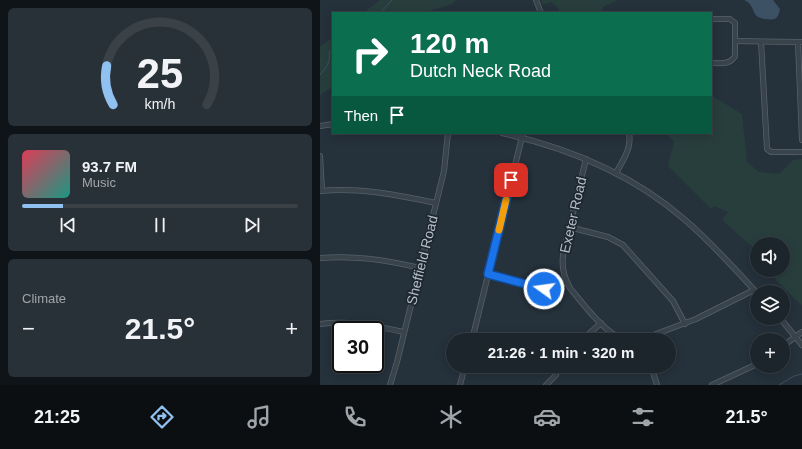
<!DOCTYPE html>
<html lang="en">
<head>
<meta charset="utf-8">
<style>
	:root { --surface:#1c252c; --page:#293138; --text:#f1f3f6; --muted:#a0a5a9; --line:#3a4248; --accent:#90c1f0 }
	body { margin:0; font-family:Helvetica,sans-serif; background:var(--page); color:var(--text); height:100vh; display:flex; flex-direction:column; font-size:15px; white-space:nowrap }
	* { box-sizing:border-box; margin:0 }
	p { font-size:13px; color:var(--muted) }
	.icon { flex:none; width:22px; height:22px; fill:none; stroke:currentColor; stroke-width:2; stroke-linecap:round; stroke-linejoin:round }
	.map { position:relative; flex:1; overflow:hidden }
	.details { display:flex; flex-direction:column; gap:8px; padding:8px; background:#0f1418; width:320px }
	.details>* { flex:none }
	.guide { position:absolute; left:12px; top:12px; width:380px; height:122px; border-radius:0px; box-shadow:0 2px 10px #0003,0 0 0 1px var(--line); background:#0b6e4f; color:#fff; overflow:hidden }
	.controls { position:absolute; left:430px; top:237px; display:grid; gap:8px }
	.controls a { display:grid; place-items:center; width:40px; height:40px; border-radius:50%; background:var(--surface); box-shadow:0 2px 10px #0003,0 0 0 1px var(--line); font-size:20px }
	.speed { position:absolute; left:12px; top:321px; display:flex; gap:8px; font-size:20px; font-weight:700; text-align:center }
	.speed>* { display:grid; place-content:center; width:52px; height:52px; border-radius:50%; background:var(--surface); box-shadow:0 2px 10px #0003,0 0 0 1px var(--line); line-height:1 }
	.speed .limit { border:2px solid #111; border-radius:6px; background:#fff; color:#111 }
	.pin { position:absolute; display:grid; place-items:center; width:34px; height:34px; color:#fff; margin:-17px; border-radius:8px; box-shadow:0 2px 6px #0006 }
	.me { position:absolute; width:44px; margin:-22px; rotate:284deg; stroke-linejoin:round; filter:drop-shadow(0 0 3px #0008) }
	.turn { display:flex; align-items:center; gap:14px; height:84px; padding:0 12px; font-size:18px }
	.turn .icon { width:52px; height:52px; stroke-width:2.5 }
	.turn b { display:block; font-size:28px; line-height:34px }
	.then { display:flex; align-items:center; height:38px; padding:0 12px; background:#0003; gap:8px; font-size:15px }
	.big { font-size:30px; font-weight:700; line-height:1.1 }
	.details .tile { flex:1; display:flex; flex-direction:column; justify-content:center; gap:6px; min-width:0; padding:0 14px; border-radius:6px; background:var(--page) }
	.details .dial { align-items:center; gap:0 }
	.dial svg { height:104px; overflow:visible; fill:none; stroke:var(--line); stroke-width:7; stroke-linecap:round; text-anchor:middle }
	.dial text { fill:var(--text); stroke:none }
	.song { display:flex; align-items:center; gap:12px }
	.cover { width:48px; height:48px; border-radius:6px; background:linear-gradient(135deg,hsl(350 70% 55%),hsl(170 70% 35%)) }
	.played { height:4px; border-radius:2px; background:linear-gradient(90deg,var(--accent) 15%,var(--line) 15%) }
	.keys { display:flex; justify-content:space-around; direction:ltr }
	.heat { display:flex; justify-content:space-between; align-items:center; font-size:22px; direction:ltr }
	.trip { position:absolute; left:126px; top:333px; width:230px; height:40px; border-radius:20px; background:var(--surface); box-shadow:0 2px 10px #0003,0 0 0 1px var(--line); font-weight:700; line-height:40px; text-align:center }
	.dock { display:flex; height:64px; justify-content:space-around; align-items:center; background:#0b0f12; color:var(--muted) }
	.dock .icon { width:28px; height:28px }
	.dock .active { color:var(--accent) }
	.dock b { font-size:18px; color:var(--text) }
	main { display:flex; flex:1; min-height:0 }
	.map>svg:first-child { display:block }
	.green { fill:#283e3d }
	.water { fill:#3c5163 }
	.lines { fill:none; stroke-linecap:round; stroke-linejoin:round }
	.stream { stroke:#3c5163; stroke-width:1 }
	.minor-casing { stroke:#57616a; stroke-width:6 }
	.minor { stroke:#39434c; stroke-width:4.5 }
	.route-casing { stroke:#114b97; stroke-width:10 }
	.route { stroke:#1a73e8; stroke-width:7 }
	.slow { stroke:#f59e0b; stroke-width:7 }
	.labels { text-anchor:middle; stroke-width:3.5; stroke-linejoin:round; paint-order:stroke }
	.street-label { font-size:14px; fill:#b5bec7; stroke:#1e2831 }
</style>
</head>
<body>
<main>
<section class="details">
<div class="tile dial"><svg viewBox="0 0 100 80">
<path d="M14 69A42 42 0 1 1 86 69"/>
<path d="M14 69A42 42 0 0 1 9 39" stroke="#90c1f0"/>
<text x="50" y="56" font-size="32" font-weight="700">25</text>
<text x="50" y="72" font-size="11">km/h</text>
</svg></div>
<div class="tile">
<div class="song"><i class="cover"></i><div><b>93.7 FM</b><p>Music</p></div></div>
<div class="played"></div>
<div class="keys"><svg class="icon" aria-label="previous" viewBox="0 0 24 24"><path d="M18 5L8 12l10 7zM5 5v14"/></svg><svg class="icon" aria-label="pause" viewBox="0 0 24 24"><path d="M8 5v14M16 5v14"/></svg><svg class="icon" aria-label="next" viewBox="0 0 24 24"><path d="M6 5l10 7-10 7zM19 5v14"/></svg></div>
</div>
<div class="tile"><p>Climate</p>
<div class="heat"><a>−</a><b class="big">21.5°</b><a>+</a></div>
</div>
</section>
<div class="map">
<svg width="482" height="385" viewBox="0 0 482 385">
	<rect width="100%" height="100%" fill="#25313b"/>
	<!-- green -->
	<g class="green">
		<path d="M60,0H136L132,4L104,13H43Z"/>
		<path d="M221,0H298L283,7L282,13H239L238,8L231,2L223,5Z"/>
		<path d="M13,37V87L0,95V47Z"/>
		<path d="M391,95L422,114L427,162L439,172L459,174L473,160L482,159V304L481,305L456,280L453,270H463V244H437V251L402,220L408,212L394,206L391,209L348,166L354,142L346,133H391Z"/>
	</g>
	<!-- water -->
	<path class="water" d="M424,0H453L460,9C458,20 455,20 444,19C442,18 440,18 438,17C431,12 435,5 424,0Z"/>
	<g class="lines">
		<!-- stream -->
		<g class="stream">
			<path d="M60,13L72,0"/>
			<path d="M0,75C6,68 11,62 9,52L11,51L13,53"/>
			<path d="M459,385L474,376L482,374"/>
		</g>
		<!-- minor casing -->
		<g class="minor-casing">
			<g id="minor">
				<path d="M216,0L221,13"/>
				<path d="M391,19H410L415,23V56C410,65 401,63 391,63"/>
				<path d="M415,41L482,42"/>
				<path d="M441,42L447,149L451,152H482"/>
				<path d="M478,43L482,140"/>
				<path d="M0,126L13,124"/>
				<path d="M182,133C249,148 312,174 364,219C391,242 414,268 437,293"/>
				<path d="M0,156L2,190"/>
				<path d="M266,159L244,250C241,263 243,276 250,288C262,303 287,336 306,340"/>
				<path d="M296,173C303,160 312,148 309,133"/>
				<path d="M0,191C40,187 77,195 116,203"/>
				<path d="M249,227L288,237L303,245L353,301L365,324"/>
				<path d="M0,258C35,255 66,260 100,268"/>
				<path d="M168,274L220,288H233L246,282"/>
				<path d="M460,318L482,345"/>
				<path d="M0,324C29,320 56,326 84,332"/>
				<path d="M152,340L203,133"/>
				<path d="M262,340L281,323"/>
				<path d="M320,340L376,319L434,290"/>
				<path d="M463,346L482,332"/>
				<path d="M331,366L337,385"/>
				<path d="M70,385L77,362L124,171L128,133"/>
				<path d="M140,385L145,366"/>
				<path d="M226,385L236,375L238,366"/>
				<path d="M392,385L437,364"/>
			</g>
		</g>
		<!-- minor -->
		<use href="#minor" class="minor"/>
	</g>
	<g class="lines">
		<!-- route casing -->
		<g class="route-casing">
			<path id="route" d="M191,180L168,274L224,289"/>
		</g>
		<!-- route -->
		<use href="#route" class="route"/>
		<!-- slow -->
		<path class="slow" d="M179,230L186,200"/>
	</g>
	<g class="labels">
		<!-- street labels -->
		<g class="street-label">
			<text transform="translate(253 215) rotate(-77)" y="5">Exeter Road</text>
			<text transform="translate(102 260) rotate(-76)" y="5">Sheffield Road</text>
		</g>
	</g>
</svg>
<div class="controls">
<a><svg class="icon" aria-label="sound" viewBox="0 0 24 24"><path d="M4 9h4l5-4v14l-5-4H4zM17 9q2 3 0 6"/></svg></a>
<a><svg class="icon" aria-label="layers" viewBox="0 0 24 24"><path d="M12 4l9 5-9 5-9-5zM3 14l9 5 9-5"/></svg></a>
<a>+</a>
</div>
<div class="speed"><div class="limit">30</div></div>
<div class="pin" style="left:191px;top:180px;background:#d93025"><svg class="icon" aria-label="arrive" viewBox="0 0 24 24"><path d="M6 21V4h12l-3 4 3 4H6"/></svg></div>
<svg class="me" style="left:224px;top:289px" viewBox="-20 -20 40 40"><circle r="17" fill="#1a73e8" stroke="#fff" stroke-width="3"/><path d="M0-11L8 9 0 5-8 9z" fill="#fff"/></svg>
<div class="trip">21:26 · 1 min · 320 m</div>
<div class="guide">
<div class="turn"><svg class="icon" aria-label="right" viewBox="0 0 24 24"><path d="M7 20v-9h11M14 6l5 5-5 5"/></svg><div><b>120 m</b>Dutch Neck Road</div></div>
<div class="then">Then<svg class="icon" aria-label="arrive" viewBox="0 0 24 24"><path d="M6 21V4h12l-3 4 3 4H6"/></svg></div>
</div>
</div>
</main>
<nav class="dock">
<b>21:25</b>
<svg class="icon active" aria-label="directions" viewBox="0 0 24 24"><path d="M12 3l9 9-9 9-9-9zM9 14v-3h6M13 9l2 2-2 2"/></svg>
<svg class="icon" aria-label="music" viewBox="0 0 24 24"><path d="M9 18V5l10-2v13"/><circle cx="6" cy="18" r="3"/><circle cx="16" cy="16" r="3"/></svg>
<svg class="icon" aria-label="phone" viewBox="0 0 24 24"><path d="M5 4h4l2 5-3 2q2 4 5 5l2-3 5 2v4C11 20 4 13 5 4z"/></svg>
<svg class="icon" aria-label="climate" viewBox="0 0 24 24"><path d="M12 3v18M4 7l16 10M4 17L20 7"/></svg>
<svg class="icon" aria-label="car" viewBox="0 0 24 24"><path d="M5 17H2v-5l4-1 3-4h7l3 4 3 1v5h-3M9 17h6M6 11h13"/><circle cx="7" cy="17" r="2"/><circle cx="17" cy="17" r="2"/></svg>
<svg class="icon" aria-label="filters" viewBox="0 0 24 24"><path d="M4 7h16M4 17h16"/><circle cx="9" cy="7" r="2"/><circle cx="15" cy="17" r="2"/></svg>
<b>21.5°</b>
</nav>
</body>
</html>
